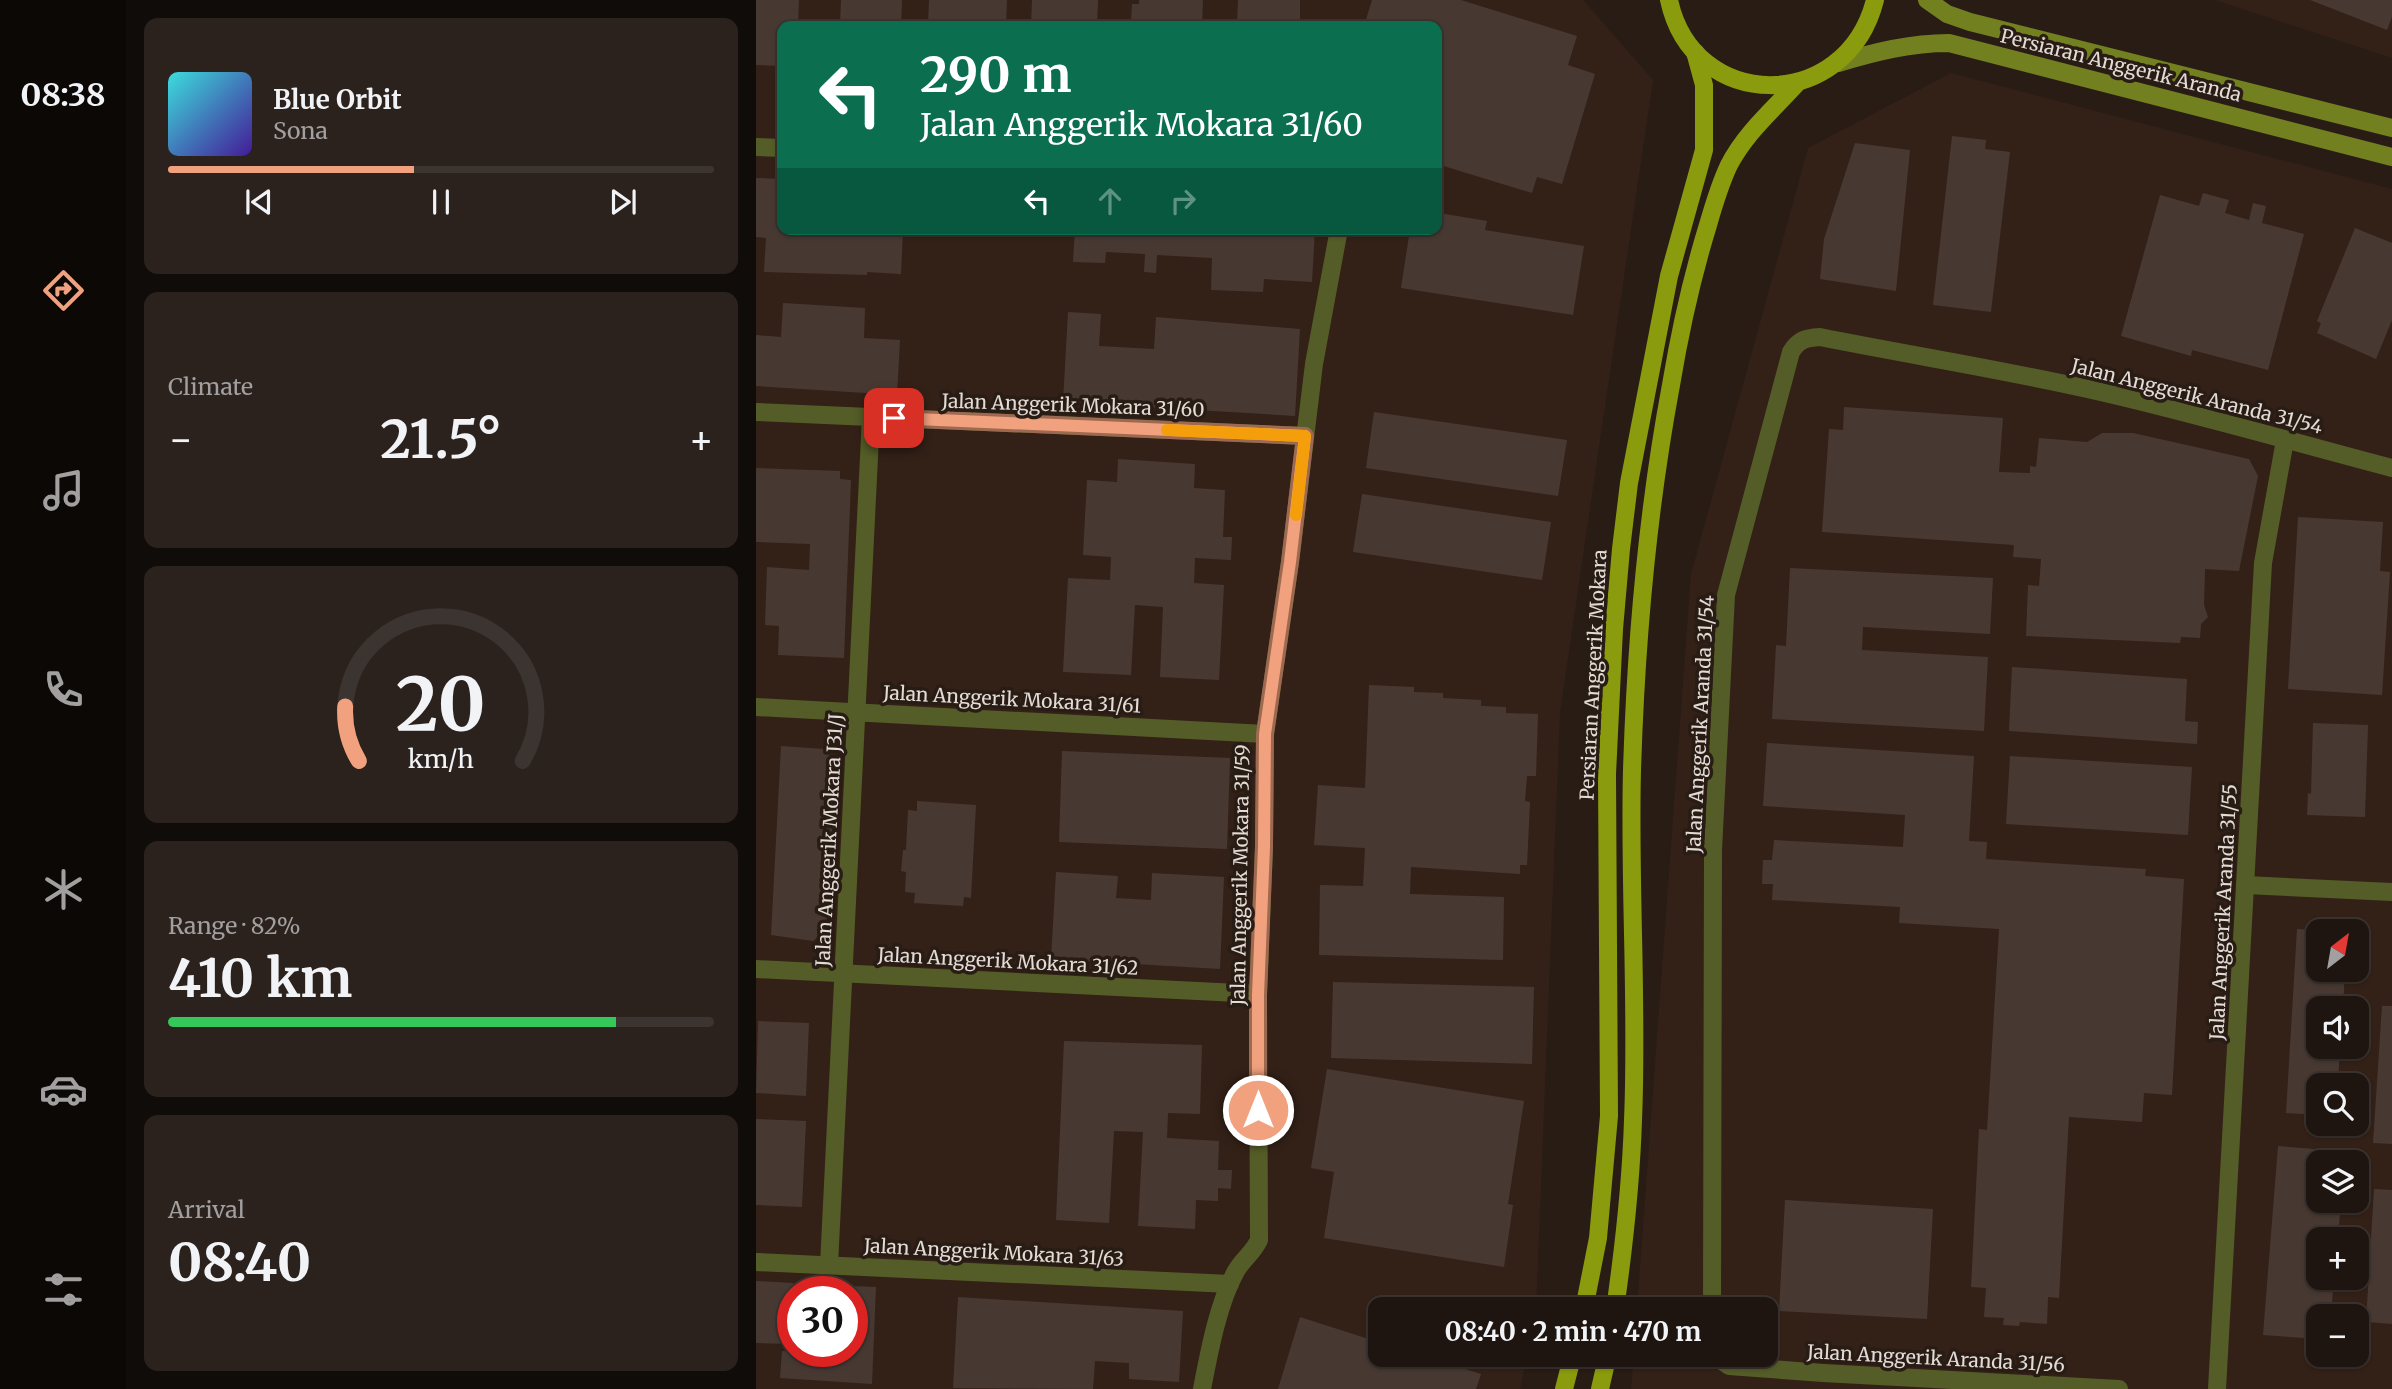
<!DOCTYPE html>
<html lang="en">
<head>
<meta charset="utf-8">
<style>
	:root { --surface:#1e1510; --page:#2b221e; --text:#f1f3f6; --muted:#a19f9f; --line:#3c3430; --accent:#f1a17d }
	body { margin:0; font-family:Merriweather,serif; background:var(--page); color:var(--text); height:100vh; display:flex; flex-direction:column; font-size:26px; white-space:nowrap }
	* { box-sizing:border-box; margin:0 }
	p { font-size:23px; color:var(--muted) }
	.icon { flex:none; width:38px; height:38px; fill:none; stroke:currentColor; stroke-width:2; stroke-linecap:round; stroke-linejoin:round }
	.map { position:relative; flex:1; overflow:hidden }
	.sheet { display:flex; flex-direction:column; gap:18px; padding:18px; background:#100c09; width:630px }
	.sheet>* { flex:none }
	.banner { position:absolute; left:21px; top:21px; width:665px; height:214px; border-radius:14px; box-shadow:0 2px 5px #0004,0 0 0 2px var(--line); background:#0b6e4f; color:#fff; overflow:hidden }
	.needle { width:46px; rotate:31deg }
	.controls { position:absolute; left:1550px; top:919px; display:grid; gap:14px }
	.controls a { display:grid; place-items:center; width:63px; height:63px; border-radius:14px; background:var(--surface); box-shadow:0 2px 5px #0004,0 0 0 2px var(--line); font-size:35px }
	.speed { position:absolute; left:21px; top:1276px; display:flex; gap:14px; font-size:35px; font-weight:700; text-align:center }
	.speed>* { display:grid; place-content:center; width:91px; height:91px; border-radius:50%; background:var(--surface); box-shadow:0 2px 5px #0004,0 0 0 2px var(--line); line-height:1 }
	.speed .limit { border:10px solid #d22; background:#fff; color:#111 }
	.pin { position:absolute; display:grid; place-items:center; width:60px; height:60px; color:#fff; margin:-30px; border-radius:14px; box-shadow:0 4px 10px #0006 }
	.me { position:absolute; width:77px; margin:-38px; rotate:0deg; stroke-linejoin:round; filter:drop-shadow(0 0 5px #0008) }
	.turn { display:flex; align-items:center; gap:24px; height:147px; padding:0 28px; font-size:32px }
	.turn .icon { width:91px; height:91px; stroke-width:2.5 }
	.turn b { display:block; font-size:49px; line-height:60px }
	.lanes { display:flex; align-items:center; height:66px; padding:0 28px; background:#0003; justify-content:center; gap:35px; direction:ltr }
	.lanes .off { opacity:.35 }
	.big { font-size:52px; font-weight:700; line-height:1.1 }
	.sheet .card { flex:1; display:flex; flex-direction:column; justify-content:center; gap:10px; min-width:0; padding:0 24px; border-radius:14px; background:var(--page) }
	.sheet .dial { align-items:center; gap:0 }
	.dial svg { height:182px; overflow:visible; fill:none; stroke:var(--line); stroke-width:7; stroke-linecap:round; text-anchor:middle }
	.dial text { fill:var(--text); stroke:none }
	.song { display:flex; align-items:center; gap:21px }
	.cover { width:84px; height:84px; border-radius:10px; background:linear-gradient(135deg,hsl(180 70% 55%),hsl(260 70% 35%)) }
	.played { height:7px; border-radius:4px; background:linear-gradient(90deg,var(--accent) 45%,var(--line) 45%) }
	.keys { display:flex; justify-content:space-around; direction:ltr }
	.heat { display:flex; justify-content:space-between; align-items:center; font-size:38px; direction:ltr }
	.charge { height:10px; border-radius:5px; background:linear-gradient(90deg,#34c759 82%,var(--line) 0) }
	.trip { position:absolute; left:612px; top:1297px; width:410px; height:70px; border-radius:14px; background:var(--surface); box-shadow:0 2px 5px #0004,0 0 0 2px var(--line); font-weight:700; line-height:70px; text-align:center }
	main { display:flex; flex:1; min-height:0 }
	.tab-bar { display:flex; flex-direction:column; width:126px; justify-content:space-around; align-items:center; background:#0c0806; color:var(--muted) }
	.tab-bar .icon { width:49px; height:49px }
	.tab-bar .active { color:var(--accent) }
	.tab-bar b { font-size:32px; color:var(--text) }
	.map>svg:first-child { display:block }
	.built { fill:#332117; fill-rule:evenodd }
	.building { fill:#473932 }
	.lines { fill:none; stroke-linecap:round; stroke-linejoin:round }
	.minor { stroke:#545d27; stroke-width:18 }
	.secondary { stroke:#738020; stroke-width:18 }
	.primary { stroke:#8a9b0d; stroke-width:18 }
	.route-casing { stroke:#9d6951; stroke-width:18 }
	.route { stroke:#f1a17d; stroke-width:12 }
	.slow { stroke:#f59e0b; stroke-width:12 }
	.labels { text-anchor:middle; stroke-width:7; stroke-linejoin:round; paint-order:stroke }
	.street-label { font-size:19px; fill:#e3dbd6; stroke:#281c15 }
</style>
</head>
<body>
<main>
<nav class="tab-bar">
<b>08:38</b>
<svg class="icon active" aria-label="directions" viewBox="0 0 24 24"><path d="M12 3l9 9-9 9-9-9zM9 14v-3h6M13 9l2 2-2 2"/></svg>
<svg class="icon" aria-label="music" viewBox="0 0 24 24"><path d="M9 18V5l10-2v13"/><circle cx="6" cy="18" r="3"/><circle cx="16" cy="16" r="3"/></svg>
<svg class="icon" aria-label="phone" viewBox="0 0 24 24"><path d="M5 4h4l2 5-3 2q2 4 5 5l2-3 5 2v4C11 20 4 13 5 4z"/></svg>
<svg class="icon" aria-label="climate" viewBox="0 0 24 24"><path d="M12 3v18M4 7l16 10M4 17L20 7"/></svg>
<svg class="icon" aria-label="car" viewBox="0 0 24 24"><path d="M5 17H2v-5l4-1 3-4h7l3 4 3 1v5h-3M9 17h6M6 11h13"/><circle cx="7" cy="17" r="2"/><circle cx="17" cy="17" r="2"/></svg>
<svg class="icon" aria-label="filters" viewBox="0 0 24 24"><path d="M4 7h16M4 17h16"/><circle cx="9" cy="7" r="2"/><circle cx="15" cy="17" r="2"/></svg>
</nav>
<section class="sheet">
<div class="card">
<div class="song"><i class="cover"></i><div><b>Blue Orbit</b><p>Sona</p></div></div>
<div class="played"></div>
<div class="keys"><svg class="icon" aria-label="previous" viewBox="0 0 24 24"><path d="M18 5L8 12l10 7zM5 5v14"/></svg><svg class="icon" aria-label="pause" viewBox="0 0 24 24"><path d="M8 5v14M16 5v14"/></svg><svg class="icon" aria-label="next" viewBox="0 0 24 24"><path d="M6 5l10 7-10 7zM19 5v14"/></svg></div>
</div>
<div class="card"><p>Climate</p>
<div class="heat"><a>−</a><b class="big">21.5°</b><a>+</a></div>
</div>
<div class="card dial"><svg viewBox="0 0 100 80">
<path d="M14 69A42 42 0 1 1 86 69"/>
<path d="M14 69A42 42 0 0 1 8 45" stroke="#f1a17d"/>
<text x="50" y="56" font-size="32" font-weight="700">20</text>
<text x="50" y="72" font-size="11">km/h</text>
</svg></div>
<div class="card"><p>Range · 82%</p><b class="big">410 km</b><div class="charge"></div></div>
<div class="card"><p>Arrival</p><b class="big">08:40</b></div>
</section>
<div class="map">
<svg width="1636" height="1389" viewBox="0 0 1636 1389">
	<rect width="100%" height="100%" fill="#281c15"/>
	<!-- built -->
	<g class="built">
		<path d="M0,0H827L897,80L804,712L780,1309H625V1354L771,1355L764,1389H0ZM26,26H681V229H26ZM37,1292H96V1351H37Z"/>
		<path d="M1459,0H1636V58Z"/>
		<path d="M1195,73L1636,189V1389H875L878,1355L1010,1354V1309H881L935,574L1052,148ZM1563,931H1601V970H1563ZM1563,1008H1601V1046H1563ZM1563,1085H1601V1124H1563ZM1563,1162H1601V1200H1563ZM1563,1239H1601V1278H1563ZM1563,1316H1601V1354H1563Z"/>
	</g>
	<!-- building -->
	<g class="building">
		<path d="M0,0H43L42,26H26V66L0,65Z"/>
		<path d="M85,0H146L145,26H84Z"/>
		<path d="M173,0H251L250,26H172Z"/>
		<path d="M276,0H342L341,26H275Z"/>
		<path d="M383,0H447L446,26H382V22H375L376,4H383Z"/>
		<path d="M482,0H544V26H481Z"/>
		<path d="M616,0H705L821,36L812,65L839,74L806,184L781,177L776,193L681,164V26H608Z"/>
		<path d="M1554,0H1636V17L1631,30Z"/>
		<path d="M1196,136L1230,140L1229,149L1254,152L1235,312L1177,305Z"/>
		<path d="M1099,143L1154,150L1140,291L1064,279L1068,239Z"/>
		<path d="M0,178L26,179V229H147L145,274L111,272V275L8,272L10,238L0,237Z"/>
		<path d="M1447,193L1473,200L1469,213L1493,220L1497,203L1510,206L1506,223L1548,234L1512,370L1436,350L1435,356L1365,336L1404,195L1443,206Z"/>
		<path d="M683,213L731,221L729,230L828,246L817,315L645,288L654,229H681Z"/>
		<path d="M1599,228L1636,243V320L1620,359L1561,333L1565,323L1561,321Z"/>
		<path d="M319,229H559L556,282L508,279L507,292L455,290L456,258L401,255L400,273L388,272L389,254L350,252L349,263L317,262Z"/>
		<path d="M27,303L109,308L108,338L144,340L141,395L0,386V335L25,337Z"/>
		<path d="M312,312L345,314L343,346L398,349L400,317L544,329L539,416L307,402Z"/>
		<path d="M1088,407L1247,418L1243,472L1274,473V466L1280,467L1283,438L1331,442L1346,433H1377L1493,459L1502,476L1483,571L1449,569L1448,605L1452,617L1445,624L1444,638L1425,637L1424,643L1270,636L1272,585L1283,586L1285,559L1257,557L1258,545L1066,532L1073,429L1087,430Z"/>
		<path d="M618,412L811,440L802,496L610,468Z"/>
		<path d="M362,459L439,464L438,488L469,490L467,537H476L475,560L439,558L438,583L468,585L463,680L404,677L407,607L379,605L375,675L307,672L312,578L354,580L355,557L327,555L331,480L361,482Z"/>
		<path d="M0,468L84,471V479L95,480L88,658L22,655L23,626L9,625L11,567L53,570L54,544L0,542Z"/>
		<path d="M606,494L795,522L786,580L597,552Z"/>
		<path d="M1542,517L1627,522L1624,571L1634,572L1626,695L1532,689Z"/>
		<path d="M1034,568L1237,578L1234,634L1107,627L1106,650L1232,657L1228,731L1016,719L1020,645L1030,646Z"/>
		<path d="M1256,667L1431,679L1429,721L1442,722L1441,744L1253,731Z"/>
		<path d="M613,685L658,687V692L687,693V698L725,700V706L750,707V713L782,714L780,776H771L769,801L774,802L771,865H764V874L655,867L654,894L748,897L747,960L563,955L564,885L607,886L609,848L558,845L562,785L609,788Z"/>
		<path d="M1557,723L1612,725L1609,817L1551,815L1552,793L1555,794Z"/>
		<path d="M1011,743L1218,756L1213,841L1231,842L1230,859L1390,869L1389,876L1428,879L1416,1095L1388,1093L1386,1122L1313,1117L1303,1298L1292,1297L1291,1324L1264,1322L1263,1326L1247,1325L1248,1318L1228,1317L1230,1288L1215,1287L1223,1129L1231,1130L1243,929L1143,923L1144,907L1016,900L1017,884H1006L1007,860H1016L1018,840L1147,847L1149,815L1007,806Z"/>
		<path d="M25,746L68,749L80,763L70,930L57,941L15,935Z"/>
		<path d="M306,751L474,758L471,849L303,842Z"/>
		<path d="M1254,756L1436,767L1432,835L1250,824Z"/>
		<path d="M161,801L220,805L215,898L208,897L207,906L158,903L159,893L149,892L150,872L145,871L147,850H150L152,810L161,811Z"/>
		<path d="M300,872L362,876L360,898L395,900L396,873L468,877L464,969L295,959Z"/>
		<path d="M1541,929L1563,930V970H1589L1587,1008H1563V1046H1584L1582,1085H1563V1115L1530,1113Z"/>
		<path d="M577,982L778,987L776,1064L575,1058Z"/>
		<path d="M1626,1006H1636V1144L1617,1143Z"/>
		<path d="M2,1021L53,1023L50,1096L0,1093Z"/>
		<path d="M308,1041L446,1045L444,1114L412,1113L411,1138L463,1141L462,1170H476L475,1189L462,1188V1201L440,1200L439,1229L382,1226L387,1132L358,1131L353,1223L300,1220Z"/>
		<path d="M571,1069L768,1101L752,1204L757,1205L748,1267L568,1238L578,1172L555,1168Z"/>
		<path d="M0,1119L50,1121L46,1207L0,1205Z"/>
		<path d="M1522,1146L1608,1153V1162H1563V1200H1585L1582,1239H1563V1278H1578L1575,1316H1563V1339L1507,1335Z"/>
		<path d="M1618,1189L1636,1190V1324L1610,1322Z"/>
		<path d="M1029,1200L1177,1209L1171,1319L1023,1311Z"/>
		<path d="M0,1281L37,1283V1344L0,1343Z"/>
		<path d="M96,1286L120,1287L116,1384L24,1378L26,1351H96Z"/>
		<path d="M202,1297L427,1311L423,1382L373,1379V1363L339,1361L337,1389L197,1388Z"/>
		<path d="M544,1317L625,1343V1354H663L725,1374L720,1389H522Z"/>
	</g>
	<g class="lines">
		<!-- minor -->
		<g class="minor">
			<path d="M0,147L26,148"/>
			<path d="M0,412L549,436"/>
			<path d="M0,707L509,734"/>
			<path d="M1489,885L1636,892"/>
			<path d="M0,969L502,994"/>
			<path d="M0,1262L474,1284"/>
			<path d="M73,1265L115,417"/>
			<path d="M956,1309L957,850L970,595L1035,352C1043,339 1050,338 1064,337C1163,357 1264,372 1362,396C1454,418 1545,444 1636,468"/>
			<path d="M956,1354L973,1366L1067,1373L1363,1389"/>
			<path d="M446,1389C453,1353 462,1303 480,1271C487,1259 497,1253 503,1240L502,994L508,847L509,734L534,562L558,364L583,229"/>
			<path d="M1461,1389L1507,563L1529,440"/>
		</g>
		<!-- secondary -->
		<g class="secondary">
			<path d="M1171,0L1191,14L1214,22L1636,128"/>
			<path d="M1082,63C1119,52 1154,43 1193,43L1636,157"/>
		</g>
		<!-- primary -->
		<g class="primary">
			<path d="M913,0C937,113 1090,114 1119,0"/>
			<path d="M828,1309L842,1238L853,1116L851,774L858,629L865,549L873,483L913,276L948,150V85L939,52"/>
			<path d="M859,1309C868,1246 875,1183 877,1120C882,1003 873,887 876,770C880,641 891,513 915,385C924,331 936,277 952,225C958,204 964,184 973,165C990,132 1018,109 1042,82"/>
			<path d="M808,1389L817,1354"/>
			<path d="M844,1389L852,1354"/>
		</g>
	</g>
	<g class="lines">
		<!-- route casing -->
		<g class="route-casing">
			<path id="route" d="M138,418L549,436L534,562L509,734L508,847L502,995V1110"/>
		</g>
		<!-- route -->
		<use href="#route" class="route"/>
		<!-- slow -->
		<path class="slow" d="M411,430L549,436L540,515"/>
	</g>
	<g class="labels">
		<!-- street labels -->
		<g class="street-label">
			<text transform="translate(1365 65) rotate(14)" y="7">Persiaran Anggerik Aranda</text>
			<text transform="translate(1441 396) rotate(14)" y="7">Jalan Anggerik Aranda 31/54</text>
			<text transform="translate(317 405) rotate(2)" y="7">Jalan Anggerik Mokara 31/60</text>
			<text transform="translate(837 675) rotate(-87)" y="7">Persiaran Anggerik Mokara</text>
			<text transform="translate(256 699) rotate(3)" y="7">Jalan Anggerik Mokara 31/61</text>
			<text transform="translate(944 724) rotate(-87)" y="7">Jalan Anggerik Aranda 31/54</text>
			<text transform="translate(73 840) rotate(-87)" y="7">Jalan Anggerik Mokara J31/J</text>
			<text transform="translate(484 875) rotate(-89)" y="7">Jalan Anggerik Mokara 31/59</text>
			<text transform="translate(1467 912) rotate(-87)" y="7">Jalan Anggerik Aranda 31/55</text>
			<text transform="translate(252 961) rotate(3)" y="7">Jalan Anggerik Mokara 31/62</text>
			<text transform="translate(238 1252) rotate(3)" y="7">Jalan Anggerik Mokara 31/63</text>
			<text transform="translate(1180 1358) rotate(3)" y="7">Jalan Anggerik Aranda 31/56</text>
		</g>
	</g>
</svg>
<div class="controls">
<a><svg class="needle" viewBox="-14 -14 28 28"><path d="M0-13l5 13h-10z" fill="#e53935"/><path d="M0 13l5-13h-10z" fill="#a19f9f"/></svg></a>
<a><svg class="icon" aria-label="sound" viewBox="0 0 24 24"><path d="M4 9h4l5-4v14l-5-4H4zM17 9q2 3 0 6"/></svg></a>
<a><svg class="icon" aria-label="search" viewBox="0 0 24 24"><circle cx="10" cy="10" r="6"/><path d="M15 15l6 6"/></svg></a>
<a><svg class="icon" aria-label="layers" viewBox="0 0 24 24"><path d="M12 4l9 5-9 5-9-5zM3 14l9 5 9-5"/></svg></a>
<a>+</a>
<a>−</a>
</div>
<div class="speed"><div class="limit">30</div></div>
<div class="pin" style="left:138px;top:418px;background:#d93025"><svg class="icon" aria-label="arrive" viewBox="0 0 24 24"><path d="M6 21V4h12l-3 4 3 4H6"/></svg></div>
<svg class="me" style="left:502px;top:1110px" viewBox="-20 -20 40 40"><circle r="17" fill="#f1a17d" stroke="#fff" stroke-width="3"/><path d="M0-11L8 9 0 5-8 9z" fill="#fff"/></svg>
<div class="trip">08:40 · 2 min · 470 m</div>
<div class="banner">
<div class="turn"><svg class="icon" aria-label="left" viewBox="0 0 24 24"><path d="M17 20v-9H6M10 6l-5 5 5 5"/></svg><div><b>290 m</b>Jalan Anggerik Mokara 31/60</div></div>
<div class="lanes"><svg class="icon" aria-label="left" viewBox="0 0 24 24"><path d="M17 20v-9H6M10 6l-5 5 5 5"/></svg><svg class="icon off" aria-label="ahead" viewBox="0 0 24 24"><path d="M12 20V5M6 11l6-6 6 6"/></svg><svg class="icon off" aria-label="right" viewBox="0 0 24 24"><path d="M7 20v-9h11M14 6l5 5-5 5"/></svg></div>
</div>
</div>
</main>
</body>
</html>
